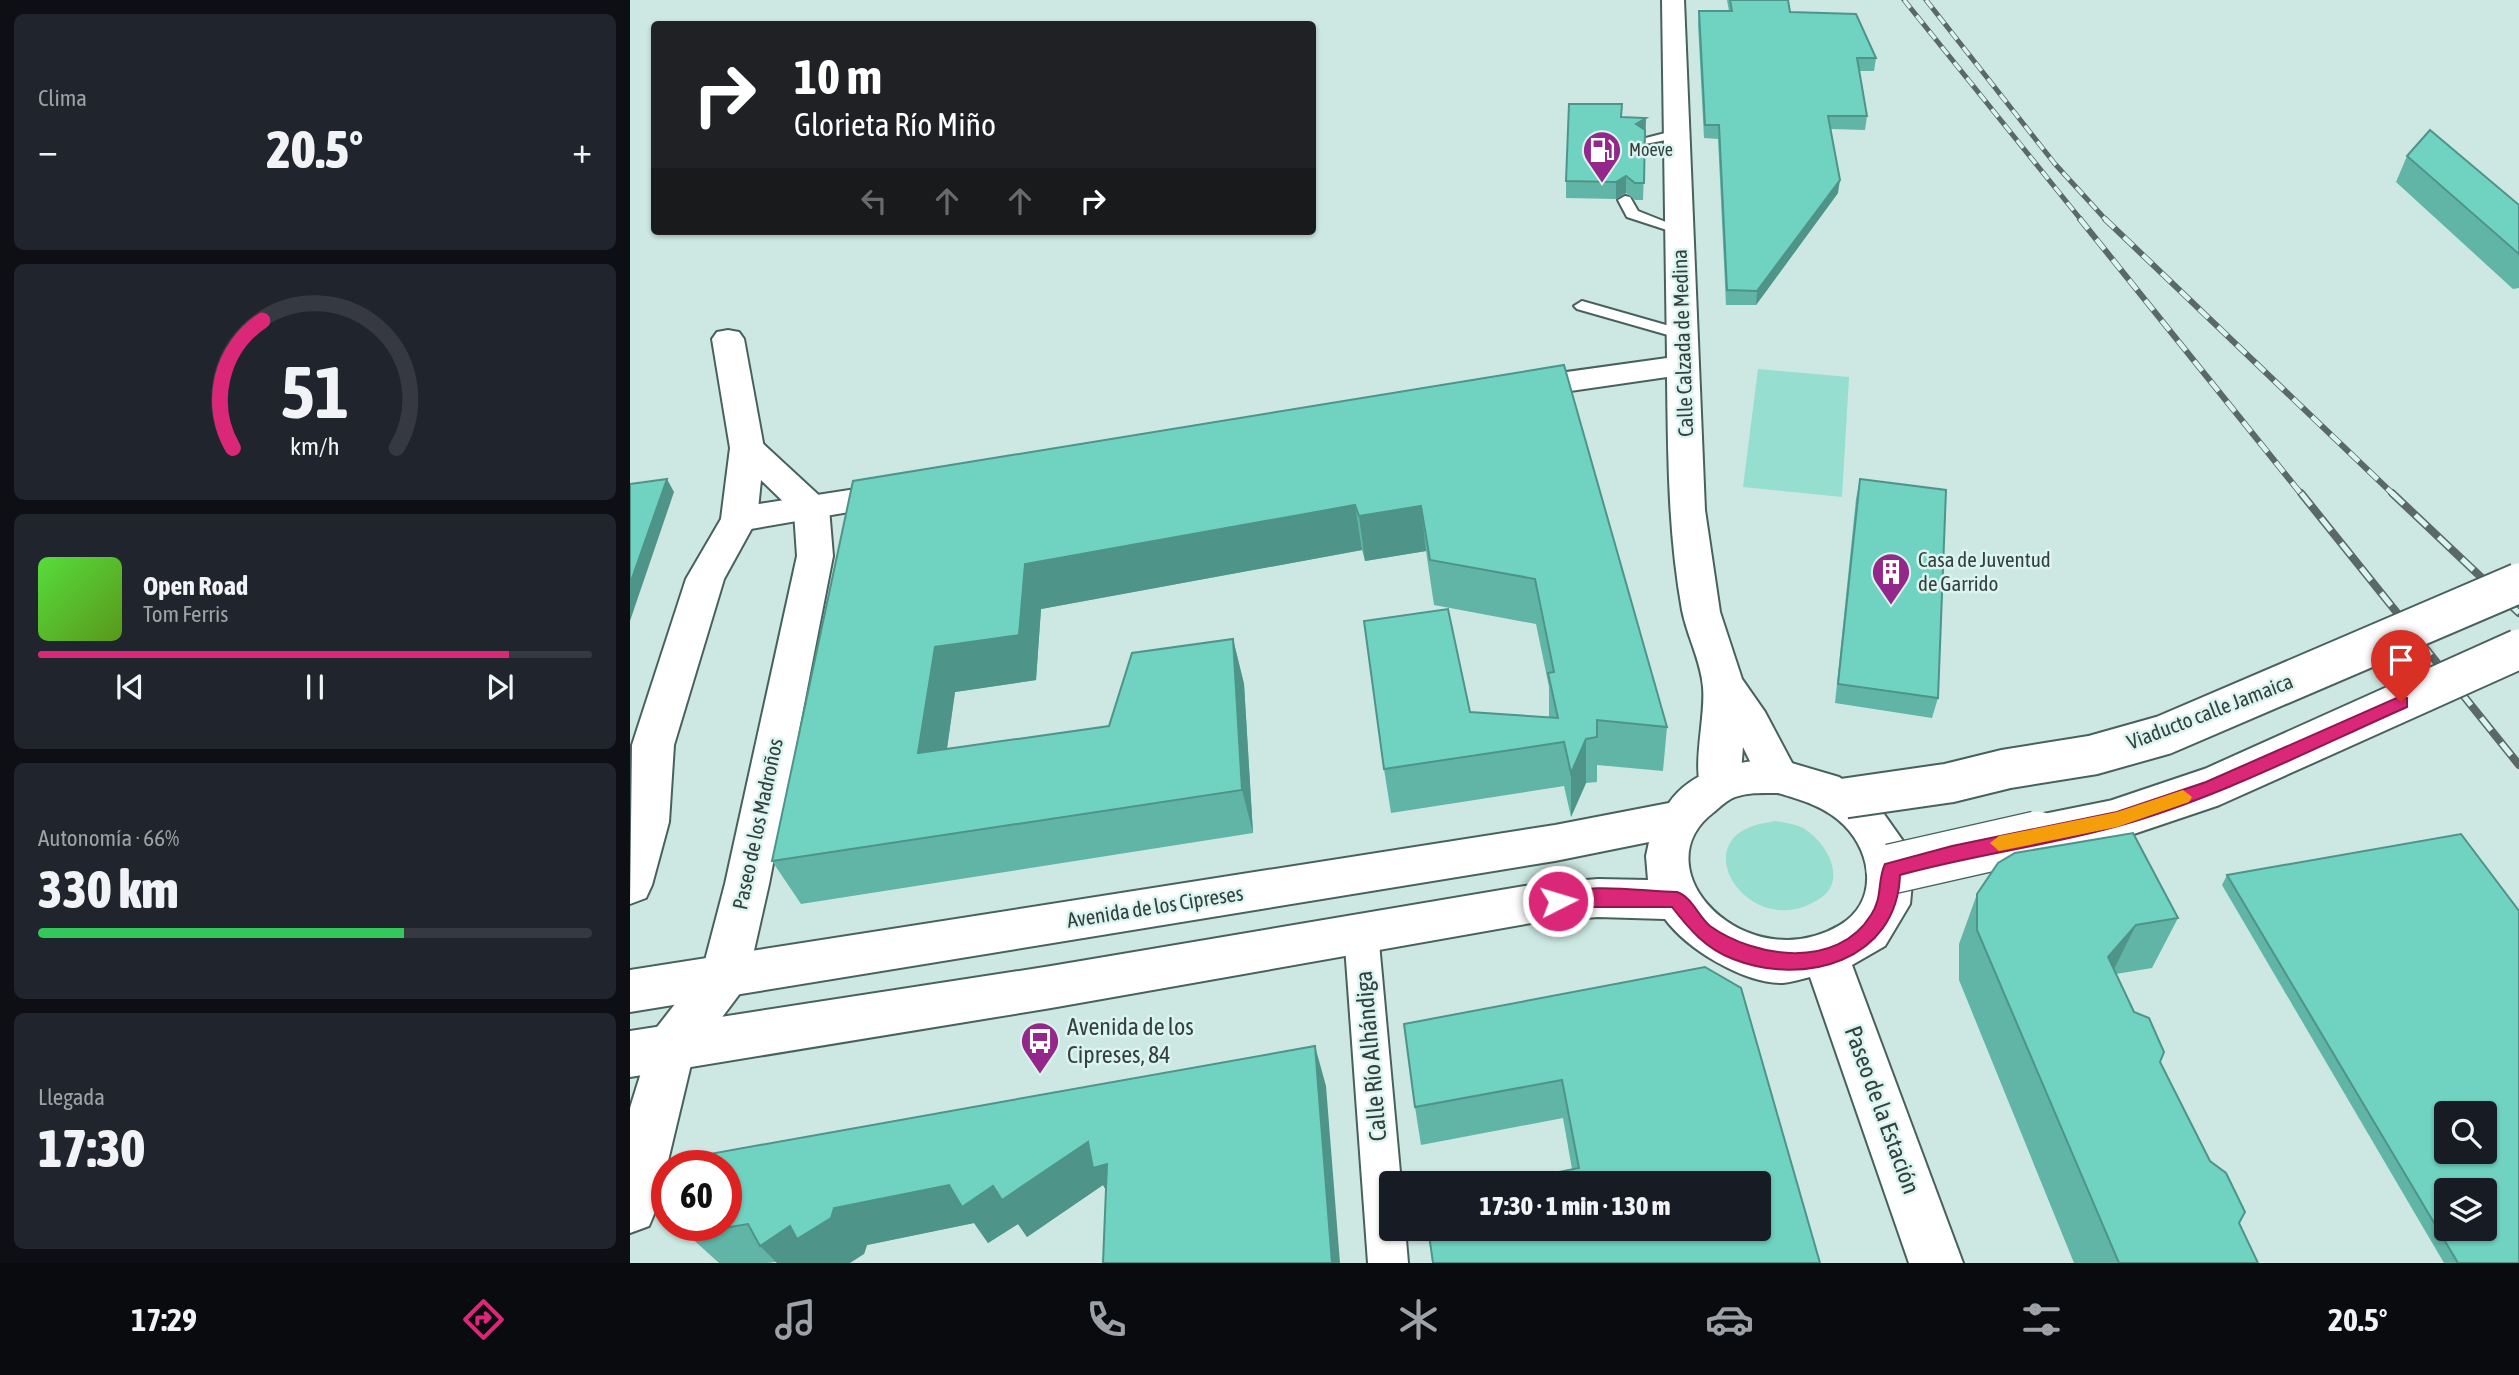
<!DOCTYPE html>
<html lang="es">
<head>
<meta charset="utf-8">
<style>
	:root { --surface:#171b24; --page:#20242c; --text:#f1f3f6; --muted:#9ea1a6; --line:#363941; --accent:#db2777 }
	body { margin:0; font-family:"Asap Condensed",sans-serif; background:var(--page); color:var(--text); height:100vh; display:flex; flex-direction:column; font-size:26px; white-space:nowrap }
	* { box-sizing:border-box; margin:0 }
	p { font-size:23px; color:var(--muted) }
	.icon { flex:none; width:38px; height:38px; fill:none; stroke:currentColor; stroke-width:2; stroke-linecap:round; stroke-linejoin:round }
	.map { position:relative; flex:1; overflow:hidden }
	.sheet { display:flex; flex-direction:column; gap:14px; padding:14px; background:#0d0f14; width:630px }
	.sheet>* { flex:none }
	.guide { position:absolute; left:21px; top:21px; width:665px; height:214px; border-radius:7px; box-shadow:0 2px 5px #0004; background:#202124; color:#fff; overflow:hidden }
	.tools { position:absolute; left:1804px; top:1101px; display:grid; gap:14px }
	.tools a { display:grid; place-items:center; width:63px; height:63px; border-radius:7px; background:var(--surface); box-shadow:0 2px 5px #0004; font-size:35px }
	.speed { position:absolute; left:21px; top:1150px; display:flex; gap:14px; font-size:35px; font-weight:700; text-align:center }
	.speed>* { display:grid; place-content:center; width:91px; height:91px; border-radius:50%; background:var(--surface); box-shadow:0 2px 5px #0004; line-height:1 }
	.speed .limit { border:10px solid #d22; background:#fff; color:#111 }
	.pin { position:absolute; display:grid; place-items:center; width:60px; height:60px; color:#fff; margin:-72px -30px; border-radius:50% 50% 50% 0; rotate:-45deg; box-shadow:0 0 7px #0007 }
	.pin .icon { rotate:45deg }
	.me { position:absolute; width:77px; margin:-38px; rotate:85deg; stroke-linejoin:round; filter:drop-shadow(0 0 5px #0008) }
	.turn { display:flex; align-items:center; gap:24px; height:147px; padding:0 28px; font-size:32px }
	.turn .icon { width:91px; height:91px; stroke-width:2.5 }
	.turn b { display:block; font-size:49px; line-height:60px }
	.lanes { display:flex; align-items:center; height:66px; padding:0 28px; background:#0003; justify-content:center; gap:35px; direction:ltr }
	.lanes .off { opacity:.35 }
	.big { font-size:52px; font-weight:800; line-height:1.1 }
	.sheet .card { flex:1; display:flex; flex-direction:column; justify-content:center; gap:10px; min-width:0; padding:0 24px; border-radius:10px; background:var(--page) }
	.sheet .dial { align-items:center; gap:0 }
	.dial svg { height:182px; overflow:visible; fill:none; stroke:var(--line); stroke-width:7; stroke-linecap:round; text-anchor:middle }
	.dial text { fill:var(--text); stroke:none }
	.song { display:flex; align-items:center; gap:21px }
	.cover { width:84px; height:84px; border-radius:10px; background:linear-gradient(135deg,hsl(110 70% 55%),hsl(90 70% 35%)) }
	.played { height:7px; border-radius:4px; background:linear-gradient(90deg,var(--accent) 85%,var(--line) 85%) }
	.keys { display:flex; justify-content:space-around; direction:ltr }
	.heat { display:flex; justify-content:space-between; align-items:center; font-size:38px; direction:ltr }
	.charge { height:10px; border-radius:5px; background:linear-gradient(90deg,#34c759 66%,var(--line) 0) }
	.trip { position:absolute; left:749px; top:1171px; width:392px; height:70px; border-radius:7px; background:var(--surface); box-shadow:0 2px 5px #0004; font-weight:800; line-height:70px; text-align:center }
	.tab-bar { display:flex; height:112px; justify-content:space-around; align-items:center; background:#090b0e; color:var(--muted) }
	.tab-bar .icon { width:49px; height:49px }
	.tab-bar .on { color:var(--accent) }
	.tab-bar b { font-size:32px; color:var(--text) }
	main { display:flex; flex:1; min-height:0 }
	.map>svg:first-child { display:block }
	.green { fill:#95ded0 }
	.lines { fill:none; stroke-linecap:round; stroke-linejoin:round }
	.service-casing { stroke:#49615c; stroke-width:4 }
	.pedestrian-casing { stroke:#49615c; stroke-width:4 }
	.minor-casing { stroke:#49615c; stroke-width:4 }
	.secondary-casing { stroke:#49615c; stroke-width:4 }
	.primary-casing { stroke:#49615c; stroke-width:4 }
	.service { fill:#fff; fill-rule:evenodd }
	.pedestrian { fill:#fff; fill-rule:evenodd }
	.minor { fill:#fff; fill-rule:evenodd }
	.secondary { fill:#fff; fill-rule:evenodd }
	.primary { fill:#fff; fill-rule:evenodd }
	.rail-far2-casing { stroke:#5b6966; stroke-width:5 }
	.rail-far1-casing { stroke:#5b6966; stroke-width:6 }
	.rail-casing { stroke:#5b6966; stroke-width:8 }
	.rail-far2 { stroke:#daf5ef; stroke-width:3.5; stroke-dasharray:10; stroke-linecap:butt }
	.rail-far1 { stroke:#daf5ef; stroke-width:4.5; stroke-dasharray:13; stroke-linecap:butt }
	.rail { stroke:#daf5ef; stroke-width:5; stroke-dasharray:16; stroke-linecap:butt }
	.primary-bridge-far1-casing { stroke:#49615c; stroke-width:43; stroke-linecap:butt }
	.primary-bridge-casing { stroke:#49615c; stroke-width:52; stroke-linecap:butt }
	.primary-bridge-far1 { stroke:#fff; stroke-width:39 }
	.primary-bridge { stroke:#fff; stroke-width:49 }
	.wall { fill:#60b5a7 }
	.shaded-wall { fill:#4e9488 }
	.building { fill:#70d3c2; stroke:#4e9488; stroke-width:2; fill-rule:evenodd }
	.route { fill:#db2777; stroke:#8e194d; stroke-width:2 }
	.slow { fill:#f59e0b }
	.labels { text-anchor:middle; stroke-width:5; stroke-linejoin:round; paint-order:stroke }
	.far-poi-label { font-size:18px; fill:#353f3d; stroke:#daf5ef; text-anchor:start }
	.street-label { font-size:21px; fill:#353f3d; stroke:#daf5ef }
	.poi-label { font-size:21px; fill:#353f3d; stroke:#daf5ef; text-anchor:start }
	.near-poi-label { font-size:24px; fill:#353f3d; stroke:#daf5ef; text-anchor:start }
	.near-street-label { font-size:24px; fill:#353f3d; stroke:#daf5ef }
</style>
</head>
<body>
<main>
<section class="sheet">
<div class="card"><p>Clima</p>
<div class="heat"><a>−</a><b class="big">20.5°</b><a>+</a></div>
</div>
<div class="card dial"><svg viewBox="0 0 100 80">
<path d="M14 69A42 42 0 1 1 86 69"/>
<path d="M14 69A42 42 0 0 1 27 13" stroke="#db2777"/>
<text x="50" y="56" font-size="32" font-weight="700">51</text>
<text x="50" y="72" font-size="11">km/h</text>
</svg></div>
<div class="card">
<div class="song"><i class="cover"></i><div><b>Open Road</b><p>Tom Ferris</p></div></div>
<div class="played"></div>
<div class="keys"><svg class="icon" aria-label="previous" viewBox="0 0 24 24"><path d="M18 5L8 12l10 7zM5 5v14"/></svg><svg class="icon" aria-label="pause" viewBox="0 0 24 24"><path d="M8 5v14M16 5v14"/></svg><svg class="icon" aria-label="next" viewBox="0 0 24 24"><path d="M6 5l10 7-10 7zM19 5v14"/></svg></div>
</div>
<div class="card"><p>Autonomía · 66%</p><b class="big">330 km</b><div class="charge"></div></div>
<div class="card"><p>Llegada</p><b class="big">17:30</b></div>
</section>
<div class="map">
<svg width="1889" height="1263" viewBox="0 0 1889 1263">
	<rect width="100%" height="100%" fill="#cde8e2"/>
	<!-- green -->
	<g class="green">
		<path d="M1128,369L1219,377L1212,497L1113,487Z"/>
		<path d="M1145,821C1154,823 1168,824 1176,830C1196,843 1217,878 1192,897C1127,944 1060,853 1118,828C1126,824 1136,823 1145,821Z"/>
	</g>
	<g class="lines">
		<!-- service casing -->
		<g class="service-casing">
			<g id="service">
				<path d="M1047,130L1053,134L1052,137L1015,144L1008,140Z"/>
				<path d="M995,196L1000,197L1008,211L1056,230L1049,234L997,217L988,200Z"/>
				<path d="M952,301L1057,331L1060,334L1052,339L947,309L944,306Z"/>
			</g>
		</g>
		<!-- pedestrian casing -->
		<g class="pedestrian-casing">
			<path id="pedestrian" d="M731,918L743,922L748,932L771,1183H761V1228H775L778,1263H738L714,932L719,922Z"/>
		</g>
		<!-- minor casing -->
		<g class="minor-casing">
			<g id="minor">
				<path d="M1032,0H1054L1075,510L1090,612L1112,679L1135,712L1169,776L1163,788L1148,793L1133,788L1113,747L1110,785L1104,797L1089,802L1074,797C1060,770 1076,719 1073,687C1071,661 1057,636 1052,610C1038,533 1038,455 1037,377L886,399L875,396L870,389L875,382L886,379L1037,358Z"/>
				<path d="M98,330L109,332L114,339L134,448L129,456L117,459L105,456L100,448L82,339L87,332Z"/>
				<path d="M271,482L283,485L288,493L283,501L109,531L96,527L91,519L96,511L109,507Z"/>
			</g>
		</g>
		<!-- secondary casing -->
		<g class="secondary-casing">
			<path id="secondary" d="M117,437L129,440L194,500L199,508L203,556L139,884L118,977L111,992L63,1056L27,1207L19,1226L0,1233V1108L24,1031L73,968L95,884L167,556L164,512L131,480L127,519L94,579L44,745L39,822L22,885L16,898L0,904L2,745L56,579L91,519L100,448L105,440Z"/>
		</g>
		<!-- primary casing -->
		<g class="primary-casing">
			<path id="primary" d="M1148,759L1209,777L1244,800L1273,841L1283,873L1280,904L1255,946L1222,965L1333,1263H1279L1180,977C1171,979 1162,982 1153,983C1114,984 1057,949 1035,919L968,917L907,922L421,1008L0,1077V1031L421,966L907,884L968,879L1018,880L1016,856L1019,842L925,861L0,1012V970L925,825L1039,803C1063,768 1109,761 1148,759ZM1148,793C1172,800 1196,807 1214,825C1243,854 1248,902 1210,925C1117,980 1008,869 1084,812C1090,807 1097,800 1105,797C1119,792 1134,793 1148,793Z"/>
		</g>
		<!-- service -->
		<use href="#service" class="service"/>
		<!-- pedestrian -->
		<use href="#pedestrian" class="pedestrian"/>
		<!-- minor -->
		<use href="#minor" class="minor"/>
		<!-- secondary -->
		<use href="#secondary" class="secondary"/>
		<!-- primary -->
		<use href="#primary" class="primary"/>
		<!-- rail-far2 casing -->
		<g class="rail-far2-casing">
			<g id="rail-far2">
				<path d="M1274,0L1452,221"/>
				<path d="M1296,0L1425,164L1477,221"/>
			</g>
		</g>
		<!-- rail-far1 casing -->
		<g class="rail-far1-casing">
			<g id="rail-far1">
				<path d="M1450,219L1672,495"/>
				<path d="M1475,219L1764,495"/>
			</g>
		</g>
		<!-- rail casing -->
		<g class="rail-casing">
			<g id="rail">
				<path d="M1671,493L1889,765"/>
				<path d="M1762,493L1889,613"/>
			</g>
		</g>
		<!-- rail-far2 -->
		<use href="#rail-far2" class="rail-far2"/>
		<!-- rail-far1 -->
		<use href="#rail-far1" class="rail-far1"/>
		<!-- rail -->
		<use href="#rail" class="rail"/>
		<!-- primary-bridge-far1 casing -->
		<g class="primary-bridge-far1-casing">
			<g id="primary-bridge-far1">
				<path d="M1215,798L1319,783L1376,769L1463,755L1534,735L1889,583"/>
				<path d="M1398,837L1487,819L1582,787L1889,649"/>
			</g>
		</g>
		<!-- primary-bridge casing -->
		<g class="primary-bridge-casing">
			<path id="primary-bridge" d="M1261,869L1407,836"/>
		</g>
		<!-- primary-bridge-far1 -->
		<use href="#primary-bridge-far1" class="primary-bridge-far1"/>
		<!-- primary-bridge -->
		<use href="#primary-bridge" class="primary-bridge"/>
	</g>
	<!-- wall -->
	<g class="wall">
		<path d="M1097,0H1158L1160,12L1246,58L1244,71H1229L1237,116L1235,130L1201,129L1208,193L1126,305H1096L1088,139L1074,138L1068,24L1069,11H1099Z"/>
		<path d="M992,104V117L1016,118L1013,200H1005L996,193L986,199L936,198V181Z"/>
		<path d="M1777,156L1889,205V288L1883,289L1766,182Z"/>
		<path d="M934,365L1037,727L1033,771L967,765V782L956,783L941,817L934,786L761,813L754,769L840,712L919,717V687L906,624L804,605L796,551L735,561L732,550L411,609L406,680L325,692L317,749L479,726L603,639L614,684L623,833L171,904L142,861L223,481Z"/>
		<path d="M1230,479L1308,698L1302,718L1205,703L1226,499Z"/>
		<path d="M1597,875L1889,1263H1814L1592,885Z"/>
		<path d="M1347,894L1548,918L1522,968L1486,974L1628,1263H1444L1329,980V944Z"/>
		<path d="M1075,967L1190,1263L942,1169L933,1118L791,1145L785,1107Z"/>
		<path d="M696,1086L476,1190L473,1185L397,1237L388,1224L358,1243L344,1223L237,1245L234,1254L136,1263H89L57,1234Z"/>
	</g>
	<!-- shaded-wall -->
	<g class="shaded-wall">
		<path d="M1016,118L1015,135L1006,124Z"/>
		<path d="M996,176V193L986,199V182Z"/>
		<path d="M1210,180L1208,193L1126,305L1127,291Z"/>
		<path d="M37,479L44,492L0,621V584Z"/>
		<path d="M725,505L732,550L411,609L406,680L325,692L310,797L288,753L305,647L395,564Z"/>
		<path d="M791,506L796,551L735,561L729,516Z"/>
		<path d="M603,639L614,684L623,833L612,790Z"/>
		<path d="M956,739V783L941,817V773Z"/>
		<path d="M1506,925L1481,975L1478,957Z"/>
		<path d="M685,1046L696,1086L710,1263H702Z"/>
		<path d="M458,1142L477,1164L484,1205L473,1185L397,1237L388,1224L358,1243L344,1223L237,1245L234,1254L220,1263H147L130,1246L160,1226L204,1208L319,1185L363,1186Z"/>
	</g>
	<!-- building -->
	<g class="building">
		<path d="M1100,0H1158L1160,12L1226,14L1246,58H1227L1237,116H1198L1210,180L1127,291L1097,290L1089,125H1075L1069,11H1102Z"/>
		<path d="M939,104H992L991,117L1016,118L1006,124L1015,130L1014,183H1005L996,176L986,182L936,181Z"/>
		<path d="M1800,130L1889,205V254L1777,156Z"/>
		<path d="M934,365L1037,727L967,720V737L956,739L941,773L934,742L754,769L734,621L818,609L840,712L928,718L918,673L924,672L905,579L800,560L791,506L729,516L725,505L395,564L389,635L305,647L288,753L479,726L502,653L603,639L612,790L142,861L223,481Z"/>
		<path d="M37,479L0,584V484Z"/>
		<path d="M1230,479L1316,490L1308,698L1208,684Z"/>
		<path d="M1503,833L1548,918L1506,925L1478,957L1504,1012L1519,1018L1534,1052L1530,1062L1580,1161L1596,1173L1615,1212L1609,1223L1628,1263H1489L1347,930V894L1368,863L1385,853Z"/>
		<path d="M1831,834L1889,911V1263H1828L1597,875ZM1816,1113H1855V1152H1816ZM1816,1190H1855V1228H1816Z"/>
		<path d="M1075,967L1111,988L1190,1263H803L798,1228H1129V1183H874L949,1168L932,1080L785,1107L774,1024Z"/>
		<path d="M685,1046L702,1263H473L477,1164L463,1168L458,1142L372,1200L363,1186L332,1207L319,1185L204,1208L201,1218L167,1239L160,1226L130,1246L118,1224L57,1234L59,1225H96V1166H71L74,1155Z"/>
	</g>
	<!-- route -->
	<path class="route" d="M1771,696L1777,698V707C1682,749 1588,798 1488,826C1416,846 1342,855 1270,875C1267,961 1174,987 1103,959C1076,949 1059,929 1042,907H921L918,901L921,896C959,882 1008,891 1047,892C1062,897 1068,916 1080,926C1125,958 1207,970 1241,915C1253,897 1247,881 1255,864L1322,846L1487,812L1576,782Z"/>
	<!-- slow -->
	<path class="slow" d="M1553,790L1562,797L1559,802L1487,827L1369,851L1360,843L1369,836L1487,812Z"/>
	<!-- icons -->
	<defs>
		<g id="fuel-pin" transform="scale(2.0125)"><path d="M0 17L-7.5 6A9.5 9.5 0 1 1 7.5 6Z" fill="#93288a" stroke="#daf5ef"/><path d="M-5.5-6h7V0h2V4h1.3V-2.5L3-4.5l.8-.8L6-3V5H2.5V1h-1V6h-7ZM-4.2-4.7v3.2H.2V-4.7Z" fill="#fff"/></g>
		<g id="building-pin" transform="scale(2.0125)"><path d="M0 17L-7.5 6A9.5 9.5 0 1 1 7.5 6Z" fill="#93288a" stroke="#daf5ef"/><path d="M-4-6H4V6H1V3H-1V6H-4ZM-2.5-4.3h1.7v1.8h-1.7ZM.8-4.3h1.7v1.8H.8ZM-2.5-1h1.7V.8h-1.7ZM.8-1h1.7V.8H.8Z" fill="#fff"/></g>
		<g id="bus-pin" transform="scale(2.0125)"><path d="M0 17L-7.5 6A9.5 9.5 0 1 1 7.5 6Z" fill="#93288a" stroke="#daf5ef"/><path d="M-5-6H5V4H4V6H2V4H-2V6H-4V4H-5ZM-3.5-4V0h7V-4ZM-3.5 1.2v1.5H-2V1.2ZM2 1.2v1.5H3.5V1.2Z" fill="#fff"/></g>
	</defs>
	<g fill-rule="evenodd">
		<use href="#fuel-pin" x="972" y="150"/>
		<use href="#building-pin" x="1261" y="572"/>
		<use href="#bus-pin" x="410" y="1041"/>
	</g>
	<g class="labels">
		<!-- far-poi labels -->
		<g class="far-poi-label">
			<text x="999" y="156">Moeve</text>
		</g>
		<!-- street labels -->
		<g class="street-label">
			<text transform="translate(1053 343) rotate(-92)" y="7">Calle Calzada de Medina</text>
			<text transform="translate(1580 712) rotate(-21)" y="7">Viaducto calle Jamaica</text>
			<text transform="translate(128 824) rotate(-78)" y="7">Paseo de los Madroños</text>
			<text transform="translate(525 907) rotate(-9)" y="7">Avenida de los Cipreses</text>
		</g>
		<!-- poi labels -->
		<g class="poi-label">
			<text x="1288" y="567">Casa de Juventud<tspan x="1288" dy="24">de Garrido</tspan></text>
		</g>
		<!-- near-poi labels -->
		<g class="near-poi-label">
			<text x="437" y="1035">Avenida de los<tspan x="437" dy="28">Cipreses, 84</tspan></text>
		</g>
		<!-- near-street labels -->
		<g class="near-street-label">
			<text transform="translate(741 1056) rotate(-95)" y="8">Calle Río Alhándiga</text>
			<text transform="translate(1252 1110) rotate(70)" y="8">Paseo de la Estación</text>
		</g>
	</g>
</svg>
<div class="tools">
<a><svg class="icon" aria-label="search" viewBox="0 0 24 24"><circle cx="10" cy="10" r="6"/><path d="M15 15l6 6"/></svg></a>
<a><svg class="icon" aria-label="layers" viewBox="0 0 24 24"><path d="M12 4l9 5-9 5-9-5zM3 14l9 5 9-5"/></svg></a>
</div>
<div class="speed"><div class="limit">60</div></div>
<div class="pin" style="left:1771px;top:702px;background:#d93025"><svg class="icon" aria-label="arrive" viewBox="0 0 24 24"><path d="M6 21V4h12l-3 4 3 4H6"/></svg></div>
<svg class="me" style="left:928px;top:901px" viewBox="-20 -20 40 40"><circle r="17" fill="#db2777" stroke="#fff" stroke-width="3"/><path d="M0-11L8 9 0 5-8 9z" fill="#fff"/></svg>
<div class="trip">17:30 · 1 min · 130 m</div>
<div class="guide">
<div class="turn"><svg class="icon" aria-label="right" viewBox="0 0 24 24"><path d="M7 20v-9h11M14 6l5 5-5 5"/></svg><div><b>10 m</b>Glorieta Río Miño</div></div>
<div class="lanes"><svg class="icon off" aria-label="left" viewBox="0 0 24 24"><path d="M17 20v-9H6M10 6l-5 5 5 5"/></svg><svg class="icon off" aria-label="ahead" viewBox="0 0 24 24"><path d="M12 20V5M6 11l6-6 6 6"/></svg><svg class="icon off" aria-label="ahead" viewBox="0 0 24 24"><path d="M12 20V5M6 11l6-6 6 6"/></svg><svg class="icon" aria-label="right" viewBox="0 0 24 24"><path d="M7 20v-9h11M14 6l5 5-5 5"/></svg></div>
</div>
</div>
</main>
<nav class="tab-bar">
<b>17:29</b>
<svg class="icon on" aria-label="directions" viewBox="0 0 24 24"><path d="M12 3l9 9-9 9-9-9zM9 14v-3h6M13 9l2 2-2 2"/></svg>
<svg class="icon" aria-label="music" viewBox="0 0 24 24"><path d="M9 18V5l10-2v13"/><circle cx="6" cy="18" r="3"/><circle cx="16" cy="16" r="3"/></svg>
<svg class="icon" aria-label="phone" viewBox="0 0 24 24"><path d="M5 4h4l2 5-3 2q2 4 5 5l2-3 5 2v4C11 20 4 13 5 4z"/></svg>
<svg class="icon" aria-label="climate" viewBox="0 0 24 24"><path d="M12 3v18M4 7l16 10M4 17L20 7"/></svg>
<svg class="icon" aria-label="car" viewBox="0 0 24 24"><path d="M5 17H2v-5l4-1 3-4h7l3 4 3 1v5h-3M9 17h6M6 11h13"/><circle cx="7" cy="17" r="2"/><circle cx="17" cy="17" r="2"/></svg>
<svg class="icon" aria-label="filters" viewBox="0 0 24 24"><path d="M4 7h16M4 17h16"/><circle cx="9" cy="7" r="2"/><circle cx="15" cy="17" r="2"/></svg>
<b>20.5°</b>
</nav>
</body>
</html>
